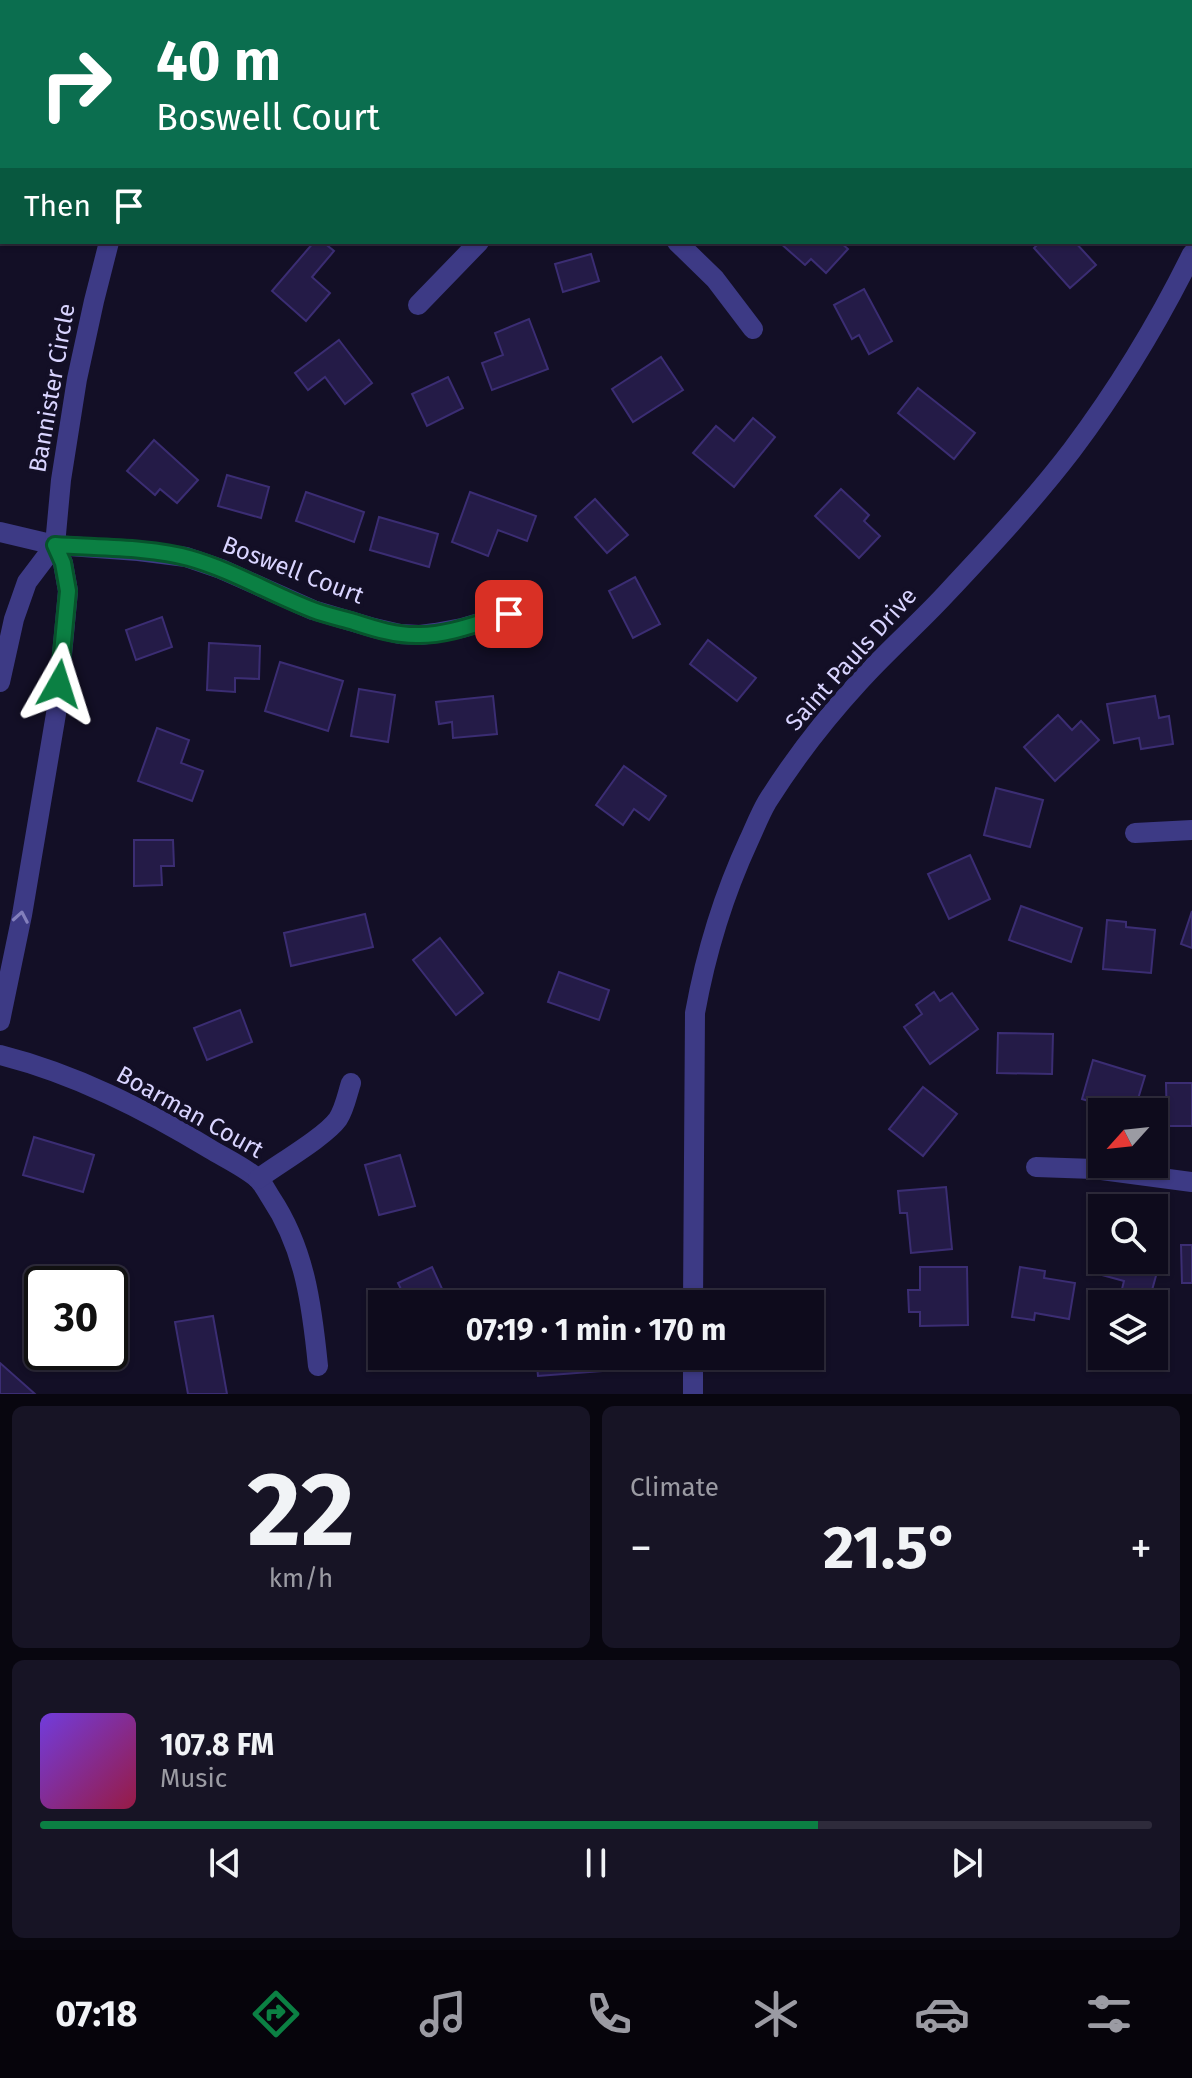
<!DOCTYPE html>
<html lang="en">
<head>
<meta charset="utf-8">
<style>
	:root { --surface:#0e0b1c; --page:#171425; --text:#f1f3f6; --muted:#9b9ba3; --line:#2e2b3b; --accent:#0b8043 }
	body { margin:0; font-family:"Fira Sans",sans-serif; background:var(--page); color:var(--text); height:100vh; display:flex; flex-direction:column; font-size:30px; white-space:nowrap }
	* { box-sizing:border-box; margin:0 }
	p { font-size:26px; color:var(--muted) }
	.icon { flex:none; width:44px; height:44px; fill:none; stroke:currentColor; stroke-width:2; stroke-linecap:round; stroke-linejoin:round }
	.map { position:relative; height:1394px; overflow:hidden }
	.sheet { display:flex; flex-direction:column; gap:12px; padding:12px; background:#08060f; flex:1 }
	.sheet>* { flex:none }
	.top-card { position:absolute; left:0px; top:0px; width:1192px; height:244px; box-shadow:0 2px 6px #0004,0 0 0 2px var(--line); background:#0b6e4f; color:#fff; overflow:hidden }
	.needle { width:52px; rotate:243deg }
	.fabs { position:absolute; left:1088px; top:1098px; display:grid; gap:16px }
	.fabs a { display:grid; place-items:center; width:80px; height:80px; border-radius:0px; background:var(--surface); box-shadow:0 2px 6px #0004,0 0 0 2px var(--line); font-size:40px }
	.speed { position:absolute; left:24px; top:1266px; display:flex; gap:16px; font-size:40px; font-weight:700; text-align:center }
	.speed>* { display:grid; place-content:center; width:104px; height:104px; border-radius:50%; background:var(--surface); box-shadow:0 2px 6px #0004,0 0 0 2px var(--line); line-height:1 }
	.speed .limit { border:4px solid #111; border-radius:12px; background:#fff; color:#111 }
	.pin { position:absolute; display:grid; place-items:center; width:68px; height:68px; color:#fff; margin:-34px; border-radius:16px; box-shadow:0 4px 12px #0006 }
	.me { position:absolute; width:88px; margin:-44px; rotate:6deg; stroke-linejoin:round; filter:drop-shadow(0 0 6px #0008) }
	.turn { display:flex; align-items:center; gap:28px; height:168px; padding:0 24px; font-size:36px }
	.turn .icon { width:104px; height:104px; stroke-width:2.5 }
	.turn b { display:block; font-size:56px; line-height:68px }
	.then { display:flex; align-items:center; height:76px; padding:0 24px; background:#0003; gap:16px; font-size:30px }
	.big { font-size:60px; font-weight:700; line-height:1.1 }
	.sheet .widget { flex:1; display:flex; flex-direction:column; justify-content:center; gap:12px; min-width:0; padding:0 28px; border-radius:12px; background:var(--page) }
	.sheet .dial { align-items:center; gap:0 }
	.dial b { font-size:104px; line-height:1 }
	.song { display:flex; align-items:center; gap:24px }
	.cover { width:96px; height:96px; border-radius:12px; background:linear-gradient(135deg,hsl(260 70% 55%),hsl(340 70% 35%)) }
	.played { height:8px; border-radius:4px; background:linear-gradient(90deg,var(--accent) 70%,var(--line) 70%) }
	.keys { display:flex; justify-content:space-around; direction:ltr }
	.heat { display:flex; justify-content:space-between; align-items:center; font-size:44px; direction:ltr }
	.sheet .tiles { flex:1; display:grid; gap:12px; grid-template-columns:1fr 1fr }
	.widget:last-child { grid-column:span 2 }
	.trip { position:absolute; left:368px; top:1290px; width:456px; height:80px; border-radius:0px; background:var(--surface); box-shadow:0 2px 6px #0004,0 0 0 2px var(--line); font-weight:700; line-height:80px; text-align:center }
	.tab-bar { display:flex; height:128px; justify-content:space-around; align-items:center; background:#06040b; color:var(--muted) }
	.tab-bar .icon { width:56px; height:56px }
	.tab-bar .selected { color:var(--accent) }
	.tab-bar b { font-size:36px; color:var(--text) }
	.map>svg:first-child { display:block }
	.building { fill:#241b47; stroke:#3b2d73; stroke-width:2 }
	.lines { fill:none; stroke-linecap:round; stroke-linejoin:round }
	.path { stroke:#2fb8b0; stroke-width:4; stroke-dasharray:4 6; stroke-linecap:butt }
	.service { stroke:#3d3a85; stroke-width:14 }
	.minor { stroke:#3d3a85; stroke-width:20 }
	.tertiary { stroke:#3d3a85; stroke-width:20 }
	.oneway { stroke:#837fbc }
	.route-casing { stroke:#07532c; stroke-width:20 }
	.route { stroke:#0b8043; stroke-width:14 }
	.labels { text-anchor:middle; stroke-width:8; stroke-linejoin:round; paint-order:stroke }
	.street-label { font-size:24px; fill:#d9d4ff; stroke:#130f26 }
</style>
</head>
<body>
<div class="map">
<svg width="1192" height="1394" viewBox="0 0 1192 1394">
	<rect width="100%" height="100%" fill="#130f26"/>
	<!-- building -->
	<g class="building">
		<rect x="314" y="0" width="51" height="2"/>
		<path d="M314,242H323L334,251L312,277L330,293L306,321L272,291Z"/>
		<path d="M779,242H840L848,249L826,273L811,259L805,265Z"/>
		<path d="M1040,242H1075L1096,265L1070,288L1034,248Z"/>
		<path d="M591,254L599,281L563,292L555,264Z"/>
		<path d="M864,289L892,341L869,354L859,335L852,339L834,305Z"/>
		<path d="M529,319L548,369L492,390L482,363L503,355L495,333Z"/>
		<path d="M339,340L372,383L345,404L325,377L308,390L295,373Z"/>
		<path d="M661,357L683,390L633,422L612,389Z"/>
		<path d="M448,377L463,408L427,426L412,394Z"/>
		<path d="M918,388L975,433L954,459L898,413Z"/>
		<path d="M753,418L775,437L734,487L693,453L716,426L734,441Z"/>
		<path d="M154,440L198,480L177,503L160,489L155,495L127,471Z"/>
		<path d="M227,475L269,487L261,518L218,506Z"/>
		<path d="M841,489L869,515L864,521L880,536L859,558L815,516Z"/>
		<path d="M306,492L364,512L354,542L296,521Z"/>
		<path d="M470,492L536,516L527,541L498,530L488,556L452,542Z"/>
		<path d="M595,499L628,535L607,553L575,517Z"/>
		<path d="M379,517L438,534L429,567L370,550Z"/>
		<path d="M635,577L660,624L633,638L609,591Z"/>
		<path d="M162,617L172,647L136,660L126,630Z"/>
		<path d="M708,640L756,678L737,701L690,664Z"/>
		<path d="M209,643L260,646L259,679L235,678V692L207,690Z"/>
		<path d="M280,662L343,681L328,731L265,711Z"/>
		<path d="M359,689L395,695L388,742L351,736Z"/>
		<path d="M493,696L497,734L453,738L452,722L439,724L436,702Z"/>
		<path d="M1155,696L1159,718L1169,716L1173,744L1141,749L1139,738L1114,743L1107,704Z"/>
		<path d="M1058,715L1072,730L1081,721L1099,740L1055,781L1024,747Z"/>
		<path d="M157,728L189,740L181,763L203,771L192,801L138,781Z"/>
		<path d="M624,766L666,796L649,820L634,809L623,825L596,805Z"/>
		<path d="M996,788L1043,800L1030,847L984,835Z"/>
		<path d="M134,840H173L174,866H161L162,885L134,886Z"/>
		<path d="M970,855L990,899L949,919L928,874Z"/>
		<path d="M1021,906L1082,928L1071,962L1009,940Z"/>
		<path d="M1192,911V948L1181,944Z"/>
		<path d="M365,914L373,947L291,966L284,933Z"/>
		<path d="M1107,920L1126,922V927L1155,930L1151,973L1103,969Z"/>
		<path d="M440,938L483,993L456,1015L413,960Z"/>
		<path d="M559,972L609,990L599,1020L548,1002Z"/>
		<path d="M934,992L940,1001L952,993L978,1029L930,1064L904,1027L922,1014L916,1005Z"/>
		<path d="M240,1010L252,1042L207,1060L194,1028Z"/>
		<path d="M998,1033L1053,1034L1052,1074L997,1073Z"/>
		<path d="M1093,1060L1145,1076L1134,1112H1125L1082,1099Z"/>
		<path d="M1166,1083H1192V1126H1167Z"/>
		<path d="M923,1087L957,1114L923,1156L889,1129Z"/>
		<path d="M34,1137L94,1155L83,1192L23,1175Z"/>
		<path d="M400,1155L415,1206L379,1215L365,1165Z"/>
		<path d="M946,1187L952,1249L911,1253L907,1213H900L898,1191Z"/>
		<path d="M1154,1244L1164,1247L1149,1301L1121,1293L1124,1281L1102,1275L1106,1260H1154Z"/>
		<path d="M1181,1245H1192V1283H1182Z"/>
		<path d="M432,1267L449,1304H408L398,1283Z"/>
		<path d="M920,1267H967L968,1325L920,1326V1312H909L908,1290H920Z"/>
		<path d="M1020,1267L1045,1271L1044,1278L1075,1283L1069,1319L1035,1313L1034,1320L1012,1317Z"/>
		<path d="M213,1316L227,1394H188L175,1322Z"/>
		<path d="M536,1356H627L628,1369L538,1376Z"/>
		<path d="M0,1363L35,1394H0Z"/>
	</g>
	<g class="lines">
		<!-- path -->
		<path class="path" d="M46,0L47,2"/>
		<!-- service -->
		<g class="service">
			<path d="M19,0L21,2"/>
			<path d="M0,77L2,79"/>
		</g>
		<!-- minor -->
		<g class="minor">
			<path d="M445,0L446,2"/>
			<path d="M884,0L886,2"/>
			<path d="M954,0L956,2"/>
			<path d="M210,2L211,0"/>
			<path d="M1190,158L1192,159"/>
			<path d="M1190,205H1192"/>
			<path d="M677,242L715,279L753,329"/>
			<path d="M418,305L479,242"/>
			<path d="M0,532L55,545L138,551L186,557L221,569L313,610L374,628L400,634L420,635L435,633L462,628L509,614"/>
			<path d="M0,682L14,619L27,582L55,545"/>
			<path d="M1135,833L1192,830"/>
			<path d="M0,1021L22,915L57,708L68,591L63,563L55,545L61,480L77,379L94,301L109,242"/>
			<path d="M0,1055C75,1074 144,1109 210,1149C225,1158 244,1167 257,1178C263,1183 267,1192 271,1198C305,1249 312,1306 318,1366"/>
			<path d="M1036,1167L1094,1169L1192,1182"/>
			<path d="M258,1179C278,1164 325,1137 338,1119C345,1108 347,1095 351,1083"/>
		</g>
		<!-- tertiary -->
		<g class="tertiary">
			<path d="M693,1304L695,1013C706,952 723,896 749,840C755,827 760,814 767,802C794,759 825,719 859,682C886,652 917,625 944,596C988,549 1033,501 1072,450C1117,390 1159,321 1192,254"/>
			<path d="M693,1394V1356"/>
		</g>
	</g>
	<!-- one-way arrows -->
	<defs><path id="oneway-chevron" d="M-2-3.5L2.5 0L-2 3.5" fill="none" stroke-width="1.6" stroke-linecap="round" stroke-linejoin="round" transform="scale(2)"/></defs>
	<use class="oneway" href="#oneway-chevron" transform="translate(21 917) rotate(-80)"/>
	<g class="lines">
		<!-- route casing -->
		<g class="route-casing">
			<path id="route" d="M59,684L68,591L63,563L55,545C96,548 150,547 189,558C232,570 271,594 313,610C326,615 340,618 354,622C375,629 398,636 420,635C450,635 480,622 509,614"/>
		</g>
		<!-- route -->
		<use href="#route" class="route"/>
	</g>
	<g class="labels">
		<!-- street labels -->
		<g class="street-label">
			<text transform="translate(52 388) rotate(-80)" y="8">Bannister Circle</text>
			<text transform="translate(293 570) rotate(21)" y="8">Boswell Court</text>
			<text transform="translate(851 659) rotate(-48)" y="8">Saint Pauls Drive</text>
			<text transform="translate(190 1112) rotate(29)" y="8">Boarman Court</text>
		</g>
	</g>
</svg>
<div class="fabs">
<a><svg class="needle" viewBox="-14 -14 28 28"><path d="M0-13l5 13h-10z" fill="#e53935"/><path d="M0 13l5-13h-10z" fill="#9b9ba3"/></svg></a>
<a><svg class="icon" aria-label="search" viewBox="0 0 24 24"><circle cx="10" cy="10" r="6"/><path d="M15 15l6 6"/></svg></a>
<a><svg class="icon" aria-label="layers" viewBox="0 0 24 24"><path d="M12 4l9 5-9 5-9-5zM3 14l9 5 9-5"/></svg></a>
</div>
<div class="speed"><div class="limit">30</div></div>
<div class="pin" style="left:509px;top:614px;background:#d93025"><svg class="icon" aria-label="arrive" viewBox="0 0 24 24"><path d="M6 21V4h12l-3 4 3 4H6"/></svg></div>
<svg class="me" style="left:59px;top:684px" viewBox="-20 -20 40 40"><path d="M0-17L14 15 0 8-14 15z" fill="#0b8043" stroke="#fff" stroke-width="4"/></svg>
<div class="trip">07:19 · 1 min · 170 m</div>
<div class="top-card">
<div class="turn"><svg class="icon" aria-label="right" viewBox="0 0 24 24"><path d="M7 20v-9h11M14 6l5 5-5 5"/></svg><div><b>40 m</b>Boswell Court</div></div>
<div class="then">Then<svg class="icon" aria-label="arrive" viewBox="0 0 24 24"><path d="M6 21V4h12l-3 4 3 4H6"/></svg></div>
</div>
</div>
<section class="sheet">
<div class="tiles">
<div class="widget dial"><b>22</b><p>km/h</p></div>
<div class="widget"><p>Climate</p>
<div class="heat"><a>−</a><b class="big">21.5°</b><a>+</a></div>
</div>
<div class="widget">
<div class="song"><i class="cover"></i><div><b>107.8 FM</b><p>Music</p></div></div>
<div class="played"></div>
<div class="keys"><svg class="icon" aria-label="previous" viewBox="0 0 24 24"><path d="M18 5L8 12l10 7zM5 5v14"/></svg><svg class="icon" aria-label="pause" viewBox="0 0 24 24"><path d="M8 5v14M16 5v14"/></svg><svg class="icon" aria-label="next" viewBox="0 0 24 24"><path d="M6 5l10 7-10 7zM19 5v14"/></svg></div>
</div>
</div>
</section>
<nav class="tab-bar">
<b>07:18</b>
<svg class="icon selected" aria-label="directions" viewBox="0 0 24 24"><path d="M12 3l9 9-9 9-9-9zM9 14v-3h6M13 9l2 2-2 2"/></svg>
<svg class="icon" aria-label="music" viewBox="0 0 24 24"><path d="M9 18V5l10-2v13"/><circle cx="6" cy="18" r="3"/><circle cx="16" cy="16" r="3"/></svg>
<svg class="icon" aria-label="phone" viewBox="0 0 24 24"><path d="M5 4h4l2 5-3 2q2 4 5 5l2-3 5 2v4C11 20 4 13 5 4z"/></svg>
<svg class="icon" aria-label="climate" viewBox="0 0 24 24"><path d="M12 3v18M4 7l16 10M4 17L20 7"/></svg>
<svg class="icon" aria-label="car" viewBox="0 0 24 24"><path d="M5 17H2v-5l4-1 3-4h7l3 4 3 1v5h-3M9 17h6M6 11h13"/><circle cx="7" cy="17" r="2"/><circle cx="17" cy="17" r="2"/></svg>
<svg class="icon" aria-label="filters" viewBox="0 0 24 24"><path d="M4 7h16M4 17h16"/><circle cx="9" cy="7" r="2"/><circle cx="15" cy="17" r="2"/></svg>
</nav>
</body>
</html>
